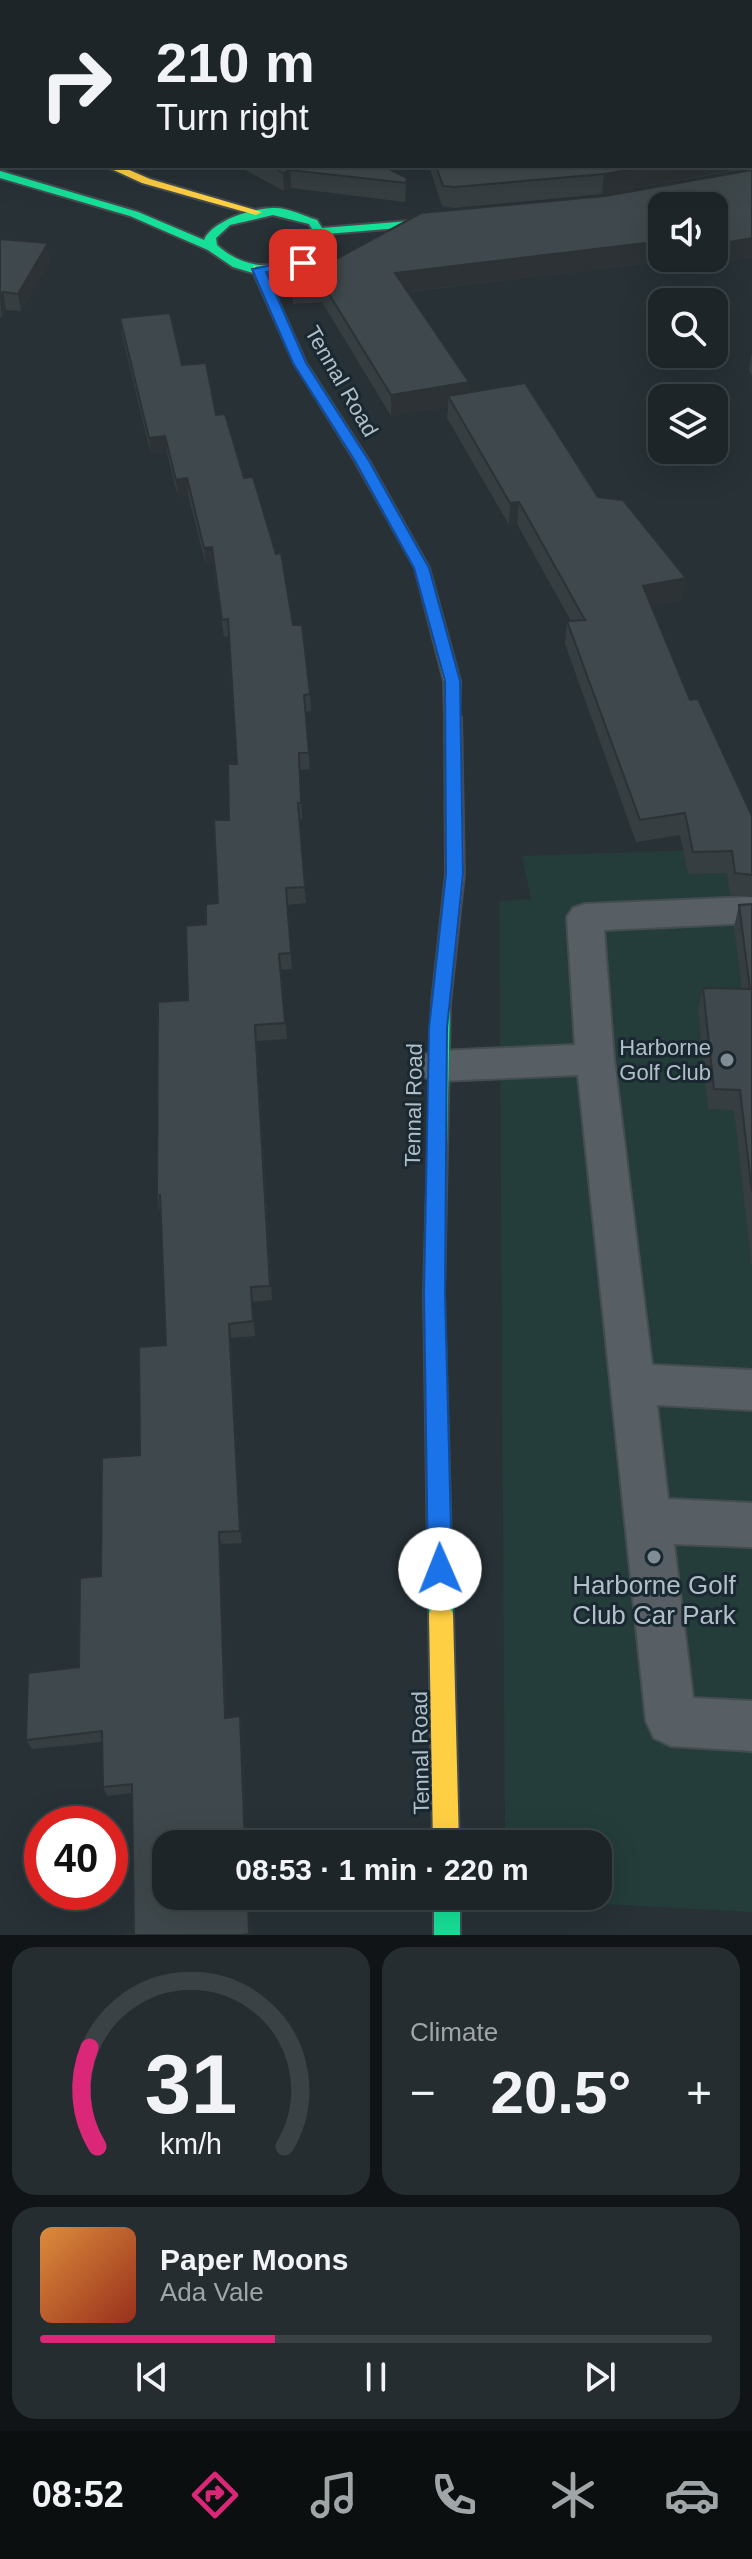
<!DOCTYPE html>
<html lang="en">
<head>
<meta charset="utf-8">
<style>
	:root { --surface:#1d2528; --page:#252d30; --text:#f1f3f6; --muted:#a0a5a8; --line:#3b4245; --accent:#db2777 }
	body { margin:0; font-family:Arial,sans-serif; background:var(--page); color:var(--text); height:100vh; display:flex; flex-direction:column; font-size:30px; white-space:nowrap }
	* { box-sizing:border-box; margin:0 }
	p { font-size:26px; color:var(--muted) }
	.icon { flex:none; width:44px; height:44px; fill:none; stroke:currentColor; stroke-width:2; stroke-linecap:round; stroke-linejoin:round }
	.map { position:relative; height:1935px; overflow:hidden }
	.panel { display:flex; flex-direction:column; gap:12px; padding:12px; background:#101416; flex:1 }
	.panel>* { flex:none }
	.guide { position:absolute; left:0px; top:0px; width:752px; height:168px; box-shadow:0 8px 32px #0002,0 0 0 2px var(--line); background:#1d2528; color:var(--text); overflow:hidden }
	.tools { position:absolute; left:648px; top:192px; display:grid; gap:16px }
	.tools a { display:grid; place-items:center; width:80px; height:80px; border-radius:16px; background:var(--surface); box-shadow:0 8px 32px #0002,0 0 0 2px var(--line); font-size:40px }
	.speed { position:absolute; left:24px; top:1806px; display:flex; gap:16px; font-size:40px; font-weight:700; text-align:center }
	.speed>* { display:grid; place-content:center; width:104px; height:104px; border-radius:50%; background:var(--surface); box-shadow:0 8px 32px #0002,0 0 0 2px var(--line); line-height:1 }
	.speed .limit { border:12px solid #d22; background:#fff; color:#111 }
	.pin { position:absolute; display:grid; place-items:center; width:68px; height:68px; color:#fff; margin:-34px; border-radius:16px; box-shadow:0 4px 12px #0006 }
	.me { position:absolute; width:88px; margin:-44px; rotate:359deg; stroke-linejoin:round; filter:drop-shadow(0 0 6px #0008) }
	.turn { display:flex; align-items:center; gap:28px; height:168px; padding:0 24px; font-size:36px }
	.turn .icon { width:104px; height:104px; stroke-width:2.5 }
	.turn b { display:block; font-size:56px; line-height:68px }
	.big { font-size:60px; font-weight:600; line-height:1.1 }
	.panel .widget { flex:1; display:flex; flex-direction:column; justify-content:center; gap:12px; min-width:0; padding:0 28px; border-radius:24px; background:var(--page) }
	.panel .dial { align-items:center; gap:0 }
	.dial svg { height:208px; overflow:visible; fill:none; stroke:var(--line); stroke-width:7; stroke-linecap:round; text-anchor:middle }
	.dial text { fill:var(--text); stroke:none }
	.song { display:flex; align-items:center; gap:24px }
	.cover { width:96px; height:96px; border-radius:12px; background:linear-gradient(135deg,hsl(30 70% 55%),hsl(10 70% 35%)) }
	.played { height:8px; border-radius:4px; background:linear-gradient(90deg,var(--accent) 35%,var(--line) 35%) }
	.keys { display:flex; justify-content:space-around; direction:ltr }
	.heat { display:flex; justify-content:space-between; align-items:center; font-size:44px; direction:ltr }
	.panel .tiles { flex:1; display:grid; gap:12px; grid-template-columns:1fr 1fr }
	.widget:last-child { grid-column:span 2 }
	.trip { position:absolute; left:152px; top:1830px; width:460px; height:80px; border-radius:24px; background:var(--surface); box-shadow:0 8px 32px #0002,0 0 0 2px var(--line); font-weight:600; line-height:80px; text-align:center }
	.tab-bar { display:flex; height:128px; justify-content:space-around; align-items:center; background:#0c0f10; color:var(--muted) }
	.tab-bar .icon { width:56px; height:56px }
	.tab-bar .active { color:var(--accent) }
	.tab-bar b { font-size:36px; color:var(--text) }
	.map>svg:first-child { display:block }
	.green { fill:#243d3a }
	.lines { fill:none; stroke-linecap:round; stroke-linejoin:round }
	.lane-casing { stroke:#454d51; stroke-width:4 }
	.street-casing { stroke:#454d51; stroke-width:4 }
	.fast-casing { stroke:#454d51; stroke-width:4 }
	.slow-casing { stroke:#454d51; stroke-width:4 }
	.jam-casing { stroke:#454d51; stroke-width:4 }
	.lane { fill:#575f64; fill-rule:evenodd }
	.street { fill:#575f64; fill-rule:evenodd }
	.fast { fill:#16e098; fill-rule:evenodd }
	.slow { fill:#ffcf43; fill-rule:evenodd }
	.jam { fill:#f24e42; fill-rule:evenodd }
	.wall { fill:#363e41; fill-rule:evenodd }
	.shaded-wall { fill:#2c3235 }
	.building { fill:#3f484c; stroke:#2c3235; stroke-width:2 }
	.route { fill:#1a73e8; stroke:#114b97; stroke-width:2 }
	.poi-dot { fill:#808d95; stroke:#1a2931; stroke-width:3 }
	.labels { text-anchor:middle; stroke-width:6; stroke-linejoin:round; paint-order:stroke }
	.street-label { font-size:22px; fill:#b0bfc8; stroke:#1a2931 }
	.poi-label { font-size:22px; fill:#b0bfc8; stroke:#1a2931; text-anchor:end }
	.near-poi-label { font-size:26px; fill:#b0bfc8; stroke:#1a2931 }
</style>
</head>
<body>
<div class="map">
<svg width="752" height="1935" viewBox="0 0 752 1935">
	<rect width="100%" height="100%" fill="#273136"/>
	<!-- green -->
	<path class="green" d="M752,848V1912L506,1899V1896H598V1844H505L499,901L531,899L522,856Z"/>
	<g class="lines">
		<!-- lane casing -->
		<g class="lane-casing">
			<g id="lane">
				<rect x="0" y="68" width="2" height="12"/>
				<path d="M752,897V923L604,930L614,1059L652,1365L752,1370V1410L657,1405L668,1499L752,1503V1547L674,1544L693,1698L752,1701V1751L671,1746L654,1738L646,1721L578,1075L438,1081L425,1077L419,1066L425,1055L438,1051L575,1045L567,917L573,908L585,904Z"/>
			</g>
		</g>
		<!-- street casing -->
		<g class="street-casing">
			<rect id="street" x="0" y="30" width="2" height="16"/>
		</g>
		<!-- fast casing -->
		<g class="fast-casing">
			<g id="fast">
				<rect x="0" y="96" width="2" height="6"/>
				<path d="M0,171L138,212L204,240C212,221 253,208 273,208C286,207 304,216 317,220L322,228L460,217L466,220L460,223L326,234L331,242L329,244L304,264L285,271L253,273L233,267L208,250L130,216L0,178ZM273,215L309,224L319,241C288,271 249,274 217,245L216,238L230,225Z"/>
				<path d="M441,996L447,998L450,1003L444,1294L453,1614L449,1622L441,1626L433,1622L429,1614L424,1294L432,1003L435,998Z"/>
				<rect x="434" y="1896" width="26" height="39"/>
			</g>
		</g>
		<!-- slow casing -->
		<g class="slow-casing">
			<g id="slow">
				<path d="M105,166H120L150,179L262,212L256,215L142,183Z"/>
				<path d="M254,266L264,269L306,363L369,461L429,568L460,681L459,721H447L445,717L444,681L415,568L355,461L294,363L252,269Z"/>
				<path d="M441,1602L449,1606L453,1614L459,1844H433L429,1614L433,1606Z"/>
			</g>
		</g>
		<!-- jam casing -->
		<g class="jam-casing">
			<path id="jam" d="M453,712L461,717L464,874L450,1003L447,1008H435L432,1003L446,874L445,717Z"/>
		</g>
		<!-- lane -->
		<use href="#lane" class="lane"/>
		<!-- street -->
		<use href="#street" class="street"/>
		<!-- fast -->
		<use href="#fast" class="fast"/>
		<!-- slow -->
		<use href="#slow" class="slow"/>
		<!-- jam -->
		<use href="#jam" class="jam"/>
	</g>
	<!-- wall -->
	<g class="wall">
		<path d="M13,0H129L132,2H15Z"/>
		<path d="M752,81V168L602,194L454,208L442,206L429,166H750Z"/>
		<path d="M238,166H383L407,178V197L405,202L291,188L284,191Z"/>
		<path d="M752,170V257L686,270L677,260L408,292L469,382V392L525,383L598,497L623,500L686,578L682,600L651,606L690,700L698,699L752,816V897L730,895L727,873L688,874L680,835L636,842L565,644L567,621H571L517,524L509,525L447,418L448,407L391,416L322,302L293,304L292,283L421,213L605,196ZM662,206H714V258H662Z"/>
		<path d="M0,239L50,261L21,311L6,310L2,317H0Z"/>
		<path d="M120,318L182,365L216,415L244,478L293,625L310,694L311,711L305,712L310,769L300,770L302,819L299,820L306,903L287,905L292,969L281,970L287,1039L257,1041L272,1300L252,1302L255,1336L231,1338L242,1543L221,1544L227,1717L240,1716L242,1726L251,1935H121L134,1933L132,1793L107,1796L103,1787L102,1742L32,1749L26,1740L79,1667L101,1576L140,1455L166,1345L161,1210H159L157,1195L188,1000L206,924L218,903L237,764L229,636L224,637L213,564L206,565L188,495L178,497L167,453L151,455L122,335Z"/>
		<path d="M752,353V376L749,370Z"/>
		<path d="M752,904V1269L734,1110L708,1109L698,1009L703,988L742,989L734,927L739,905Z"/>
	</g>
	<!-- shaded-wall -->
	<g class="shaded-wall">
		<path d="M337,0H349L346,2H335Z"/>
		<path d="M750,148H752L751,167L602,194L604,174L649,166H750Z"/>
		<path d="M290,170L291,188L284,191L283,173Z"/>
		<path d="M407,178V197L405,202L406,183Z"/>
		<path d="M752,238V257L686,270L688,258H714V245Z"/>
		<path d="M662,241V258H678L677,260L395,293V273Z"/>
		<path d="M48,243L50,261L21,311L18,294Z"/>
		<path d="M3,292L6,310L2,317L0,298Z"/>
		<path d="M469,382L468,403L448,396V407L391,416V395Z"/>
		<path d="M165,436L167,453L151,455L149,438Z"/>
		<path d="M187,478L188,495L178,497L176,480Z"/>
		<path d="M519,502L517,524L509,525L510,503Z"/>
		<path d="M212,547L213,564L206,565L204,548Z"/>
		<path d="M686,578L682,600L639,608L643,586Z"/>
		<path d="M229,1324L231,1338L242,1543L240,1531Z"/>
		<path d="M219,1532L221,1544L228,1728L225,1718Z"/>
		<path d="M240,1716L242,1726L247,1844H245Z"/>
		<path d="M248,1896H249L251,1935H249Z"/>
	</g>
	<!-- building -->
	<g class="building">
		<path d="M33,0H129L132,2H35Z"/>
		<path d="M175,0H337L335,2H176Z"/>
		<path d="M752,81V148H750V82Z"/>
		<path d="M271,166H383L407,178L406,183L290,170L283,173Z"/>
		<path d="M436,166H649L604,174L455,187L443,186Z"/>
		<path d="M752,170V238L714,245V206H662V241L395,273L469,382L391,395L321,281L292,283L421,213L605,196Z"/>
		<path d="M0,239L48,243L18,294L3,292L0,298Z"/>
		<path d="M170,313L182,365L206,363L216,415L225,414L244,478L253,477L276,554L281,553L293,625H302L310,694L304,695L309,753H299L301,803H298L305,887L286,888L291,953L279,954L285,1023L255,1025L270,1286L251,1287L253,1321L229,1324L240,1531L219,1532L225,1718L240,1716L245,1844H166V1896H248L249,1934L241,1935H121L134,1933L132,1784L103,1787L102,1731L26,1740L28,1673L79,1667L80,1578L101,1576L102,1458L140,1455L139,1347L166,1345L160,1195H157L158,1002L188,1000L186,926L206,924V904L218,903L214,820H229L228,764H237L228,619L222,620L212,547L204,548L187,478L176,480L165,436L149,438L120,318Z"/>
		<path d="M525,383L598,497L623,500L686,578L643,586L690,700L698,699L752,816V875L735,873L732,851L693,852L685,813L640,820L567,621L585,620L519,502L510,503L448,396Z"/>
		<path d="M752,904V1192L740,1090L714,1089L703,988L750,989L739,905Z"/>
	</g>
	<!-- route -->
	<path class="route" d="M303,259L307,260V265L266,272L306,363L369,461L429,568L460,681L463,874L447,1028L445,1294L452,1569L448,1577L440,1581L432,1577L428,1569L424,1294L429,1028L446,874L445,681L414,568L355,461L293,363L252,269Z"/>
	<!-- markers -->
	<g class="poi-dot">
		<circle cx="727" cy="1060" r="8"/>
		<circle cx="654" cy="1557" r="8"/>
	</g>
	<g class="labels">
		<!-- street labels -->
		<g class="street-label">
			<text transform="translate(342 381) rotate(60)" y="8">Tennal Road</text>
			<text transform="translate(413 1105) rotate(-89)" y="8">Tennal Road</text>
			<text transform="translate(420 1753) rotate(-91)" y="8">Tennal Road</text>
		</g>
		<!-- poi labels -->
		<g class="poi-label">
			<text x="711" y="1055">Harborne<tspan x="711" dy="25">Golf Club</tspan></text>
		</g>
		<!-- near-poi labels -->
		<g class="near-poi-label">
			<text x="654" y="1594">Harborne Golf<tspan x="654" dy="30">Club Car Park</tspan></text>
		</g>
	</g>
</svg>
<div class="tools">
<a><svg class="icon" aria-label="sound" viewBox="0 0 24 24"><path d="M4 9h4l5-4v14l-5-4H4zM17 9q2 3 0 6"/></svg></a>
<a><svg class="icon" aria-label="search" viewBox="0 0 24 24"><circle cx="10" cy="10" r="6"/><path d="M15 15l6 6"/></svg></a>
<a><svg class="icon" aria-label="layers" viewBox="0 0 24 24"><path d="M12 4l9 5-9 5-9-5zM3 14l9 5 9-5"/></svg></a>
</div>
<div class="speed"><div class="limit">40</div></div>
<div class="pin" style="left:303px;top:263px;background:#d93025"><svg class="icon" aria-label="arrive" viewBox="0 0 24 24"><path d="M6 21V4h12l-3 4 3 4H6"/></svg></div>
<svg class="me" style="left:440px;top:1569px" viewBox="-20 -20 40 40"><circle r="19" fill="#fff"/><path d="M0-13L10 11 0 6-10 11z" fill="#1a73e8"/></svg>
<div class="trip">08:53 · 1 min · 220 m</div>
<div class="guide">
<div class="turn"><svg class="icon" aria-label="right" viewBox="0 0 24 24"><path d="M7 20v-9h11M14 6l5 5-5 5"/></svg><div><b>210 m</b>Turn right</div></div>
</div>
</div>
<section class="panel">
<div class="tiles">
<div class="widget dial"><svg viewBox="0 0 100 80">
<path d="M14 69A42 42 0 1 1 86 69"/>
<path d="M14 69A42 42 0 0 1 11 31" stroke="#db2777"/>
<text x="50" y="56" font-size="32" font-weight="700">31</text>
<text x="50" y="72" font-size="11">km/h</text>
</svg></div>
<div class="widget"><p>Climate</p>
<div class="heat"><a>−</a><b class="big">20.5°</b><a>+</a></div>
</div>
<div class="widget">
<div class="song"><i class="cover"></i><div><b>Paper Moons</b><p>Ada Vale</p></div></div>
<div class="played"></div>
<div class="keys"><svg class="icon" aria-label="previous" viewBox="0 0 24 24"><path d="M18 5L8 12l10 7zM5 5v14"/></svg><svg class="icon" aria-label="pause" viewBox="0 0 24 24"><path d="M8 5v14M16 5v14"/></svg><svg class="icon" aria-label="next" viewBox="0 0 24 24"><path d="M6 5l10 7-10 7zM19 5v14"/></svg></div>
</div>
</div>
</section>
<nav class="tab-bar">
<b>08:52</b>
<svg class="icon active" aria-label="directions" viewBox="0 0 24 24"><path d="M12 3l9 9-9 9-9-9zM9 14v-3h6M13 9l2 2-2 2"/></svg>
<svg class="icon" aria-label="music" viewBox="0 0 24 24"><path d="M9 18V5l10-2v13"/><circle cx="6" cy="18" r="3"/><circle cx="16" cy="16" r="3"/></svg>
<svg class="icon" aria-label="phone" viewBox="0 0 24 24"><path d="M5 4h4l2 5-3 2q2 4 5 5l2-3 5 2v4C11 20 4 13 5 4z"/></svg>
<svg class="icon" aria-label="climate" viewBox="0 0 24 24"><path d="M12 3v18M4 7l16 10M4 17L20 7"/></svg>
<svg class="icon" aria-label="car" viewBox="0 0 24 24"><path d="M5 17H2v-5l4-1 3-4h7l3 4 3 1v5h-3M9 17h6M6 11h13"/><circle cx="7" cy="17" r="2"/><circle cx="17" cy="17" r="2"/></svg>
</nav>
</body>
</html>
